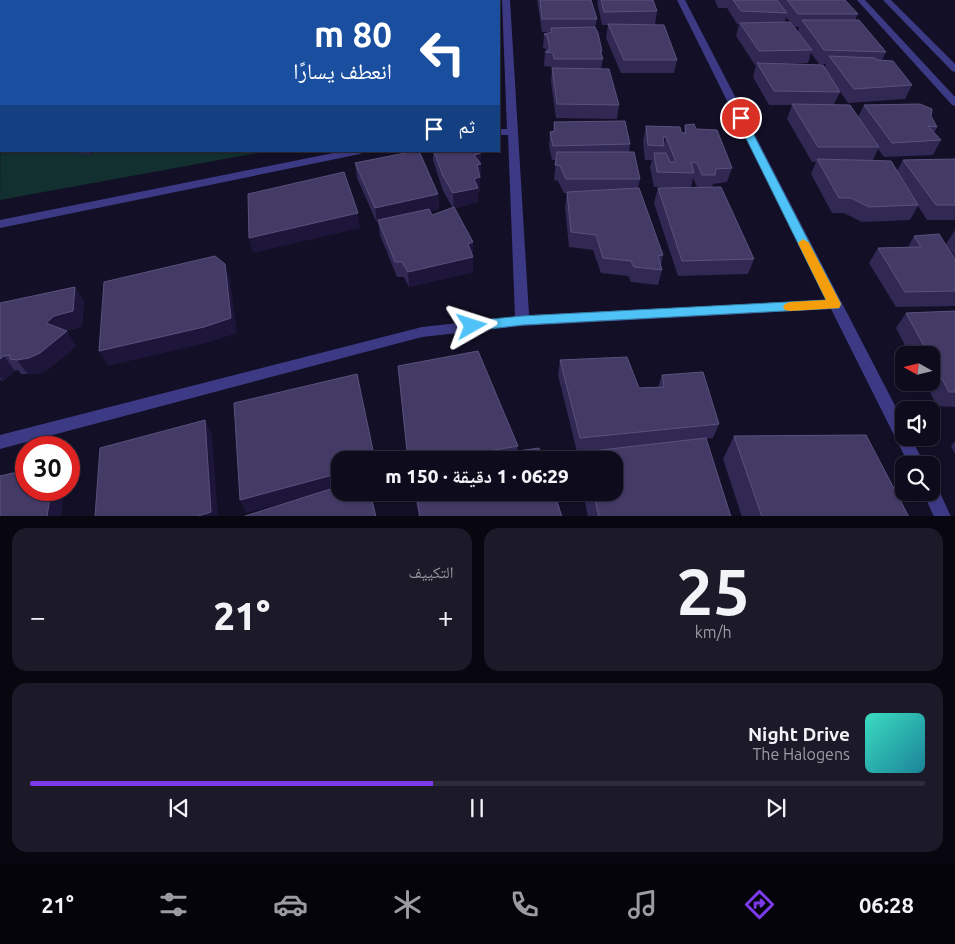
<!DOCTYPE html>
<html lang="ar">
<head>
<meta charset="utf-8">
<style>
	:root { --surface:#0e0b1c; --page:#1c1929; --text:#f1f3f6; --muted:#9b9ba3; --line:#2e2b3b; --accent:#7c3aed }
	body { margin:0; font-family:Ubuntu,"Noto Naskh Arabic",sans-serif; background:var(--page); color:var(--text); direction:rtl; height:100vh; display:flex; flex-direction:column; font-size:19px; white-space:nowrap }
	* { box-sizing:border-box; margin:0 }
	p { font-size:16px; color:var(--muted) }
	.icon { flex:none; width:28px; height:28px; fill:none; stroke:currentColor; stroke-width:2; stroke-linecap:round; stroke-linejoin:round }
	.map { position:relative; height:516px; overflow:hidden; direction:ltr }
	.sheet { display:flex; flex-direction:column; gap:12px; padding:12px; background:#08060f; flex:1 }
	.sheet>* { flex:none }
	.hud { position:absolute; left:0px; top:0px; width:500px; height:152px; box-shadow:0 1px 4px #0004,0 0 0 1px var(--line); direction:rtl; background:#1a4fa0; color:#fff; overflow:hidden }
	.needle { width:32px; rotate:278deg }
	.fabs { position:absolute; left:895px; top:346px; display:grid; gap:10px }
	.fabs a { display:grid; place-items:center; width:45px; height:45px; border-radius:10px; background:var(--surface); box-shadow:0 1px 4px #0004,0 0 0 1px var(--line); font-size:25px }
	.speed { position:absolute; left:15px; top:436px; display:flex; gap:10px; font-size:25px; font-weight:700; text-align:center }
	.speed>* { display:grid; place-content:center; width:65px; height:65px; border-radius:50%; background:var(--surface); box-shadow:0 1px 4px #0004,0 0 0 1px var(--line); line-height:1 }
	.speed .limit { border:8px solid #d22; background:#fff; color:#111 }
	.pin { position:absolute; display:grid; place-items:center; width:42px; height:42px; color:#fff; margin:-21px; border:2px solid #fff; border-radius:50%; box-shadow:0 1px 5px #0007 }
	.me { position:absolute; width:55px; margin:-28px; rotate:84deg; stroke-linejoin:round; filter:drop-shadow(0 0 4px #0008) }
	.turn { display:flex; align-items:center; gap:18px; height:105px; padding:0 25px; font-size:22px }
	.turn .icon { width:65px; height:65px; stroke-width:2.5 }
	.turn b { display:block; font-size:35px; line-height:42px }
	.then { display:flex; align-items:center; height:48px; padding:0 25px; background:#0003; gap:10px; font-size:19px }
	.big { font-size:38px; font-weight:800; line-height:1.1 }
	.sheet .widget { flex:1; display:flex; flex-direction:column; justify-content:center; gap:8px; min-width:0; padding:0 18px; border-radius:15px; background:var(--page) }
	.sheet .dial { align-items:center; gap:0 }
	.dial b { font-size:65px; line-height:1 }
	.song { display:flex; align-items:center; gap:15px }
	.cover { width:60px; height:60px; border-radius:8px; background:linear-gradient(135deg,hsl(170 70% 55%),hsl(190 70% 35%)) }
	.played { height:5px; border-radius:2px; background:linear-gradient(90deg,var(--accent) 45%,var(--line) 45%) }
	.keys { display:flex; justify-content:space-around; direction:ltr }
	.heat { display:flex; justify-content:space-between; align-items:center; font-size:28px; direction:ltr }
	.sheet .tiles { flex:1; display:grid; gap:12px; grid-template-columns:1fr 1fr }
	.widget:last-child { grid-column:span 2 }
	.trip { position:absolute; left:331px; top:451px; width:292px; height:50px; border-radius:15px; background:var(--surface); box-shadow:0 1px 4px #0004,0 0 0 1px var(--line); font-weight:800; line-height:50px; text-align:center; direction:rtl }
	.menu { display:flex; height:80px; justify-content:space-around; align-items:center; background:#06040b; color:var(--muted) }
	.menu .icon { width:35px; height:35px }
	.menu .current { color:var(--accent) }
	.menu b { font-size:22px; color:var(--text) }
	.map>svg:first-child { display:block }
	.green { fill:#12302f }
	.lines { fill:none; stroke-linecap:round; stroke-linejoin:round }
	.minor { fill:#3d3a85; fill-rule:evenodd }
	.tertiary { fill:#3d3a85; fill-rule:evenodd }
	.wall { fill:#312854; fill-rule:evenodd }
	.shaded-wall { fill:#1d163a }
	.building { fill:#433a66; stroke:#5a527e }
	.route { fill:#4fc3f7; stroke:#337fa1 }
	.slow { fill:#f59e0b }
</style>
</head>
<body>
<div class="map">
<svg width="955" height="517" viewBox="0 0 955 517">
	<rect width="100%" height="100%" fill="#130f26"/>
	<!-- green -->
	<path class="green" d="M1,83V151H269L0,200Z"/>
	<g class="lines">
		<!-- minor -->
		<g class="minor">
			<path d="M502,0H510L529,315L826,300L677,0H685L904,423V438H911L925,465H909L831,309L522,326L422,337L0,449V435L422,327L515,317L508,135H499V129H507Z"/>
			<path d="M1,57V63L0,64V58Z"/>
			<path d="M343,151H365L360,154L0,228V220Z"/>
			<path d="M931,484L937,486L951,517H934L923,492H931Z"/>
		</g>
		<!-- tertiary -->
		<g class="tertiary">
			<path d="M857,0H865L955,97V106L952,105Z"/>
			<path d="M883,0H891L955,64V72L952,71Z"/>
		</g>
	</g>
	<!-- wall -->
	<g class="wall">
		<path d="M537,0H591L597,19L595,28L602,51V56L603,59L601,69L619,105L617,119L556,118L551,82L552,67L544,66L545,52L547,51L546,49L543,48L544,34L550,32H542Z"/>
		<path d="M598,0H653L657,11L655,24L621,25L677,60L674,73H621L606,38L608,25H602L597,2Z"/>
		<path d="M715,0H845L858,14L855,20L886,52L882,60L912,85L905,99L848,103L839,90L840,92L834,104L858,117L864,105L931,116L937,127L934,133L941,140L933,155L884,157L878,149L873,160L897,171L903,160L955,159V220H927L918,206L910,220L862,222L844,213H832L811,174L816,162H812L787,119L792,105H769L753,77L756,65H755L736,36L739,24H737L727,8H718ZM786,17L793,25L785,22ZM794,27H799L798,31ZM811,53L819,64H826L825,67L782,64L808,63Z"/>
		<path d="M1,67V110H0V68Z"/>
		<path d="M554,122L630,144L629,152L640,179L638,188L663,255L661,265L662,270L658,285L631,282L628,276L601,273L593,250L569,247L565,207L567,193H564L558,181L554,180L556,160H552L549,146L550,132H553Z"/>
		<path d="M685,125L696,129L732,168L727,182L713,184L712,187L754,259L748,274L678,276L654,203L658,188L688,187H654L650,167L652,160H645L643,141L646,126L684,133ZM693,178L697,187H691Z"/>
		<path d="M53,151H95L90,155Z"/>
		<path d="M433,151H479L480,163L481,164V179H480V191L478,192V202L455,208L473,257V272L409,287L404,277H397L380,235L378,222L377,223L357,178L355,163L438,194L439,209L430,211L432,215L453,208L443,191L433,160Z"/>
		<path d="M955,230V257L946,244Z"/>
		<path d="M914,236L955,259V306L896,307L869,263L878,248L908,247Z"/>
		<path d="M75,287L84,302L82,326L66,331L76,346L50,368L40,373L28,374H21L18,370L15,371L3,381L0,380V303Z"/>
		<path d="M955,311V407L937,406L925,382H931V355H910L896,328L906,313Z"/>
		<path d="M560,360L639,388L658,387L662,375L719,424L713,438L706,439L731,517H588L583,492H615V460H581L583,452L616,448L577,452L558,375Z"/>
		<path d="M734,436L909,517H742L723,459Z"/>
		<path d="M955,441V454L951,446Z"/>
		<path d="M518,446L517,451L542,460H408Z"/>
		<path d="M414,492H554L562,517H419Z"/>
	</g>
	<!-- shaded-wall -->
	<g class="shaded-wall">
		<path d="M663,137H666L663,151L664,146Z"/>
		<path d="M89,151H95L90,155Z"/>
		<path d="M481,153V179H480V191L478,192V202L454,208L453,193L474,155Z"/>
		<path d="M438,194L439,209L379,222L378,220V222L377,223L375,208Z"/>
		<path d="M358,213L360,228L253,253L249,238Z"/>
		<path d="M473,242V257L472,258L473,257V272L409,287L408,272Z"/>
		<path d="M225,264L230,279L237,333L210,342L108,366L99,351Z"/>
		<path d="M75,287L84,302L82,326L64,331L46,323Z"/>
		<path d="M67,331L76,346L50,368L40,373L28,374L17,360Z"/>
		<path d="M4,356L15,371L3,381L0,377V359Z"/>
		<path d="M205,420L212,434L218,517H195Z"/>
		<path d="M340,473V488L246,513L240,500Z"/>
		<path d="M51,490H64L61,517H47Z"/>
	</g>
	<!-- building -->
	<g class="building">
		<path d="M540,0H591L597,19H542Z"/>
		<path d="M601,0H653L657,11L604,12Z"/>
		<path d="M733,0H777L787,13L741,11Z"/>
		<path d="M787,0H845L858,14H798Z"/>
		<path d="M802,20H859L886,52L824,50Z"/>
		<path d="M790,22L812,50L759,51L740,23Z"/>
		<path d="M608,24L664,25L677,60H624Z"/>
		<path d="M595,27L598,33L602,51H600L603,59H554L553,53L545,52L550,49L547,36L544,34L552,32L551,28Z"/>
		<path d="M829,56L875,58L877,60L893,61L912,85L854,89Z"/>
		<path d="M757,63L823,65L840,92L774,91Z"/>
		<path d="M1,67V92H0V68Z"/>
		<path d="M552,68L609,69L619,105L557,104Z"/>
		<path d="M792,104L850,105L879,147H818Z"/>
		<path d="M920,104L932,109L931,116L937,127L928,126L941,140L892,143L864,105Z"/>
		<path d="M625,121L630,144L553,146L550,132L555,131L554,122Z"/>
		<path d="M694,124L696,129L717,130L732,168L716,169L715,175H702L697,163L691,162L694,173L657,172L654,153H666L670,162H676L666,137H663L664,146L648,145L646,126L680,127L681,132L686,134L685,125Z"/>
		<path d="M415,151H419L438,194L375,208L355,163Z"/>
		<path d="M434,151H479L481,153L474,155L481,164L477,165L480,177L474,179L478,188L453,193L443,176Z"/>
		<path d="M557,152H634L640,179H566L560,166L555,165Z"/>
		<path d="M817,159L891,161L918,205L869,207L851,198H839Z"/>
		<path d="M955,159V205H936L903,160Z"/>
		<path d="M344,172L358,213L249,238L248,194Z"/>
		<path d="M721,187L754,259L682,261L658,188Z"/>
		<path d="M639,188L663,255L658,256L662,270L634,267L631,261L603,258L596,235L571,232L567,192Z"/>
		<path d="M454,207L473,242L468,244L473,257L408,272L402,262H395L378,220L429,209L432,215Z"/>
		<path d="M939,234L955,259V291L905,292L878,248L921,247L914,236Z"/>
		<path d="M215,256L225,264L231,318L204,327L99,351L104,282Z"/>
		<path d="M75,287L73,311L54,316L46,323L67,331L40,353L29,358L17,360L10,359V355L4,356L0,359V303Z"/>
		<path d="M955,311V392H949L931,359V355H929L906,313Z"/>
		<path d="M478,351L518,446L435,460H408L398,366Z"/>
		<path d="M627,357L639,388L664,387L662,375L703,372L719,424L580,438L560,360Z"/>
		<path d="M357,374L375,460H340V473L240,500L234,403Z"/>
		<path d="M205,420L211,512L195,517H95L100,448Z"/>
		<path d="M866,435L909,517H762L734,436Z"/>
		<path d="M706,438L731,517H599L593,492H615V460H585L583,452Z"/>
		<path d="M539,448L542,460H456Z"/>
		<path d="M26,470V490H51L47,517H0V476Z"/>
		<path d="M340,486V492H370L376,517H242Z"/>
		<path d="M416,492H554L562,517H420Z"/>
	</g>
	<!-- route -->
	<path class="route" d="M738,116H744L745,118L841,304L839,308L522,325L472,331L468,330L466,326L468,323L472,321L522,316L826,300L736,118Z"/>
	<!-- slow -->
	<path class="slow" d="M803,239L809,243L841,304L839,308L790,311L785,310L783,307L785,304L790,302L826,300L798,243Z"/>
</svg>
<div class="fabs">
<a><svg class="needle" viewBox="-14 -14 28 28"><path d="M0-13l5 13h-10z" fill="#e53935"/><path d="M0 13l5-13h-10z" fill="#9b9ba3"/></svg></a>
<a><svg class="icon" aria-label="sound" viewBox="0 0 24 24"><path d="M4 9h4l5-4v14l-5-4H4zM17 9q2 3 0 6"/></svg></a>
<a><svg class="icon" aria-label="search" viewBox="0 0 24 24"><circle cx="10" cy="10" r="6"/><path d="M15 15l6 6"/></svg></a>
</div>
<div class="speed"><div class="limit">30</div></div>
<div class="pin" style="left:741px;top:118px;background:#d93025"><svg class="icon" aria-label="arrive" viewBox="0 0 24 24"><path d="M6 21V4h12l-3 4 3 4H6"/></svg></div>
<svg class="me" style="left:472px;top:326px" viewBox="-20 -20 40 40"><path d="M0-17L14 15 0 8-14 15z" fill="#4fc3f7" stroke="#fff" stroke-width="4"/></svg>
<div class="trip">06:29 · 1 دقيقة · 150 m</div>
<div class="hud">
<div class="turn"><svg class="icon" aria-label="left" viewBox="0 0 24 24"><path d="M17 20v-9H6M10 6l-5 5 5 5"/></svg><div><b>80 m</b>انعطف يسارًا</div></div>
<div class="then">ثم<svg class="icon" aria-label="arrive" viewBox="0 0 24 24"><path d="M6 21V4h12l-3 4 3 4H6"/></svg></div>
</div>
</div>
<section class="sheet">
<div class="tiles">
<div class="widget dial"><b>25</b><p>km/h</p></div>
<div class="widget"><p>التكييف</p>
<div class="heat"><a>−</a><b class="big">21°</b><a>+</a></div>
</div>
<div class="widget">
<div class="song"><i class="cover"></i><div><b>Night Drive</b><p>The Halogens</p></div></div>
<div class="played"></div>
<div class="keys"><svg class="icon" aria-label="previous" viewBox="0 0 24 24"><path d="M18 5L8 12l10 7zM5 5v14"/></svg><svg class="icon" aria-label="pause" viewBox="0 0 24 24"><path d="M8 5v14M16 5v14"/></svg><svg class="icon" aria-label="next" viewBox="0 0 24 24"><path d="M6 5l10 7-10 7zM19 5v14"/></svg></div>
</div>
</div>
</section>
<nav class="menu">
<b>06:28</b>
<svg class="icon current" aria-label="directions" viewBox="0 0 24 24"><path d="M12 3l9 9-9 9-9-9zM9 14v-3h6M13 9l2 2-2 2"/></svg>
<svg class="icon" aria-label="music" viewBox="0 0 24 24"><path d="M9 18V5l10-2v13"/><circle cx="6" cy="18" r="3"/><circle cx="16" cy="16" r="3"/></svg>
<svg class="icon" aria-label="phone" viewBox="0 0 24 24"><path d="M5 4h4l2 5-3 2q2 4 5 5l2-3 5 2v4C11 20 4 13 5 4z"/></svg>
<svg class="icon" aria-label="climate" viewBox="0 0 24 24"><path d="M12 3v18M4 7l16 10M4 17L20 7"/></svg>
<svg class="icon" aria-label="car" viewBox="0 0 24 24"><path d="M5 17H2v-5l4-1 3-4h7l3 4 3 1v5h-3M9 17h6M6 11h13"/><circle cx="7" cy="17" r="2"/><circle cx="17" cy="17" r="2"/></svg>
<svg class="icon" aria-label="filters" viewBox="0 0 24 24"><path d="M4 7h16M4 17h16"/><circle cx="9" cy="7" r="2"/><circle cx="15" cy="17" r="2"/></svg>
<b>21°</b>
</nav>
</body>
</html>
